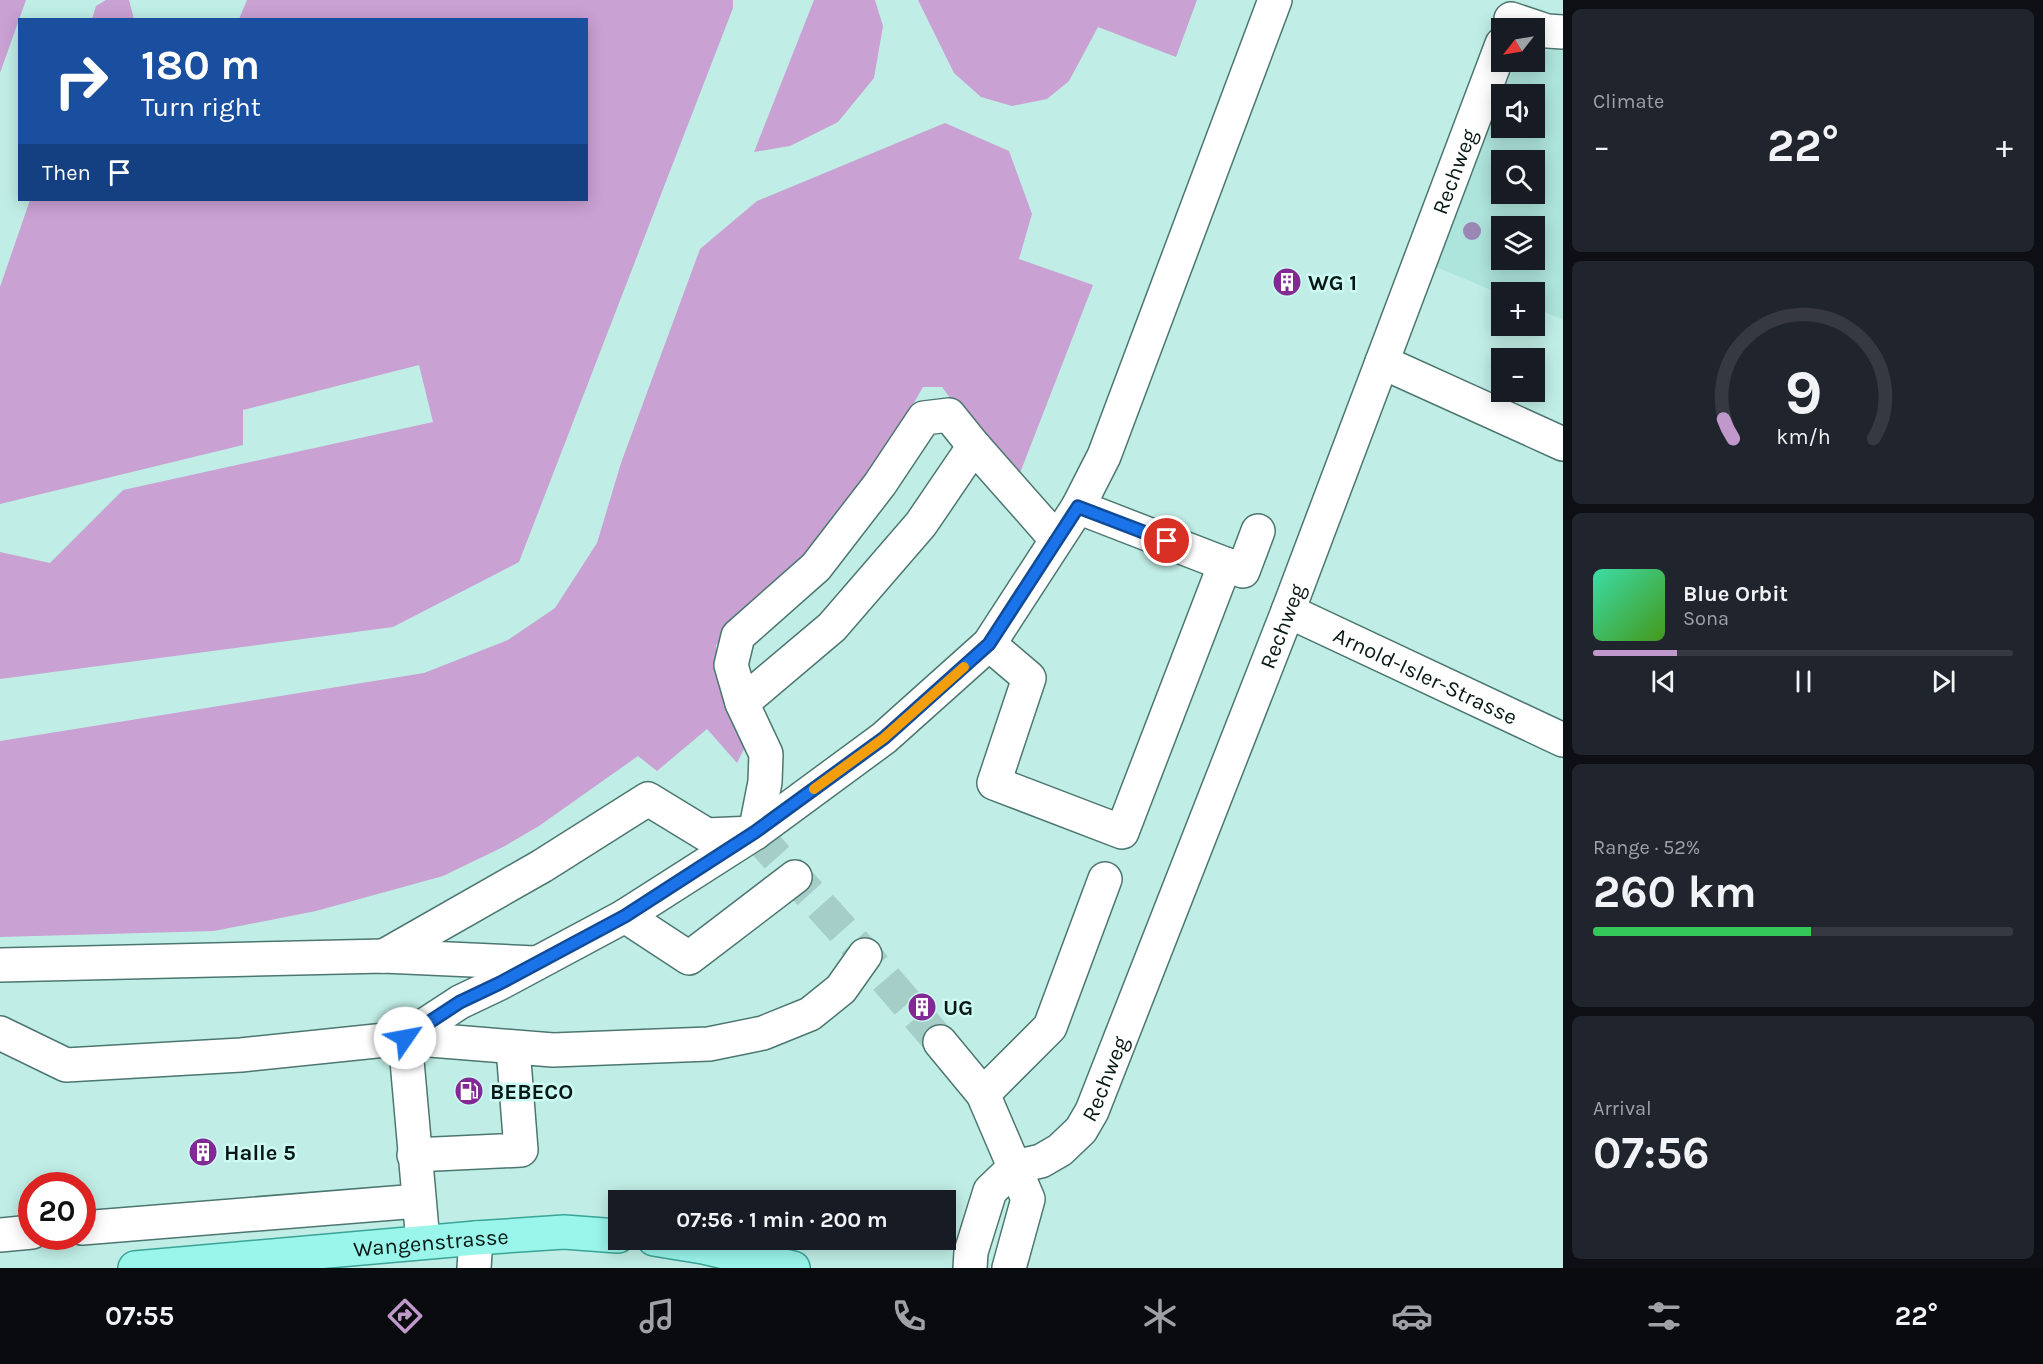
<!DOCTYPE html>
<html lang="en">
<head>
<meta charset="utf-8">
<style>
	:root { --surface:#171b24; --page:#20242c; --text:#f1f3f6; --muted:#9ea1a6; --line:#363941; --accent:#c098cb }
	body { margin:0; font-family:Karla,sans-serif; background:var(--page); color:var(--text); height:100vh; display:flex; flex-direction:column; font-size:22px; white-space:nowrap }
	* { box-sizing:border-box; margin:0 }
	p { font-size:20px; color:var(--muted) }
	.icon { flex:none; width:33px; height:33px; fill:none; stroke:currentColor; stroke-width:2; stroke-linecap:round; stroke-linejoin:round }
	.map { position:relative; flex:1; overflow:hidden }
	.drawer { display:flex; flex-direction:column; gap:9px; padding:9px; background:#0d0f14; width:480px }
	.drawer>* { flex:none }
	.banner { position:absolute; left:18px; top:18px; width:570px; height:183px; border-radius:0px; box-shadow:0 3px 15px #0003; background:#1a4fa0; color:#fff; overflow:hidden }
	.needle { width:39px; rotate:239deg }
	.fabs { position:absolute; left:1491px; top:18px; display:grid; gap:12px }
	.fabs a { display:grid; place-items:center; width:54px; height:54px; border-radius:0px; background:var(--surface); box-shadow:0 3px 15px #0003; font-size:30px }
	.speed { position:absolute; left:18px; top:1172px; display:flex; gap:12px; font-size:30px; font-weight:700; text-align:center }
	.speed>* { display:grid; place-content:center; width:78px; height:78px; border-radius:50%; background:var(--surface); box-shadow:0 3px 15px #0003; line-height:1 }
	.speed .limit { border:9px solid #d22; background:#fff; color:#111 }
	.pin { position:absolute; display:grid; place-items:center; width:51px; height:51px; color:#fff; margin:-26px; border:3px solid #fff; border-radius:50%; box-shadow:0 2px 6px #0007 }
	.me { position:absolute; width:66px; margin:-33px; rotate:57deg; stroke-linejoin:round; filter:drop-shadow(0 0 4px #0008) }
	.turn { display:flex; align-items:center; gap:21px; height:126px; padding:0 24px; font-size:27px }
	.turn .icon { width:78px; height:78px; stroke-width:2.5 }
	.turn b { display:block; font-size:42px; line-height:51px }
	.then { display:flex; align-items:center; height:57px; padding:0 24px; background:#0003; gap:12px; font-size:22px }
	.big { font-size:45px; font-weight:700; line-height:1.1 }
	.drawer .card { flex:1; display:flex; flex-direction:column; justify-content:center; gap:9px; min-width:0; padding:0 21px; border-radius:9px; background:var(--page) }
	.drawer .dial { align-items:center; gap:0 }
	.dial svg { height:156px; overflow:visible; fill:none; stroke:var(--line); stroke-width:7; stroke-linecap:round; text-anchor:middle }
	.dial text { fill:var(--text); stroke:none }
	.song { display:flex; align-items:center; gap:18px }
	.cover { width:72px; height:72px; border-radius:9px; background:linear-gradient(135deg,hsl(160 70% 55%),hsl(100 70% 35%)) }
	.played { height:6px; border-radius:3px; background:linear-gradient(90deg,var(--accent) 20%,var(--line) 20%) }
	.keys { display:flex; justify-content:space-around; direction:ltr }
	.heat { display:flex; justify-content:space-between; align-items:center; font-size:33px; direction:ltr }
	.charge { height:9px; border-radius:4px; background:linear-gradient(90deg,#34c759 52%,var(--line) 0) }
	.trip { position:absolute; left:608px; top:1190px; width:348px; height:60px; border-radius:0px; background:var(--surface); box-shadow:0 3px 15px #0003; font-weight:700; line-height:60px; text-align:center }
	.tab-bar { display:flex; height:96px; justify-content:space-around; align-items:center; background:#090b0e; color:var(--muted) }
	.tab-bar .icon { width:42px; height:42px }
	.tab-bar .current { color:var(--accent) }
	.tab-bar b { font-size:27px; color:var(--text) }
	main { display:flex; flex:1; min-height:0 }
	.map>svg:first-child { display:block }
	.built { fill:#ade4db; fill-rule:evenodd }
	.green { fill:#c9a1d3 }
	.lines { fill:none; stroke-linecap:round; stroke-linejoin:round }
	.minor-tunnel { stroke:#a4cec7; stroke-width:33; stroke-dasharray:33 16; stroke-linecap:butt }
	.minor-casing { stroke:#4c7670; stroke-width:36 }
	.major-casing { stroke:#3aa497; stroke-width:36 }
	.minor { stroke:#fff; stroke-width:33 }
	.major { stroke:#9af5eb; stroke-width:33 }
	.tree { fill:#9a87b3 }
	.route-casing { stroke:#114b97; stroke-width:15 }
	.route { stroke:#1a73e8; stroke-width:10 }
	.slow { stroke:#f59e0b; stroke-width:10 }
	.labels { text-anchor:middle; stroke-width:5; stroke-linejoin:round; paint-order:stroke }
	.street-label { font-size:22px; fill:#071815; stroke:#cdfbf3 }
	.poi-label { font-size:22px; font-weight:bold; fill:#071815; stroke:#cdfbf3; text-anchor:start }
</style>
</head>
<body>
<main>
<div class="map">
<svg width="1563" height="1268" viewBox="0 0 1563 1268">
	<rect width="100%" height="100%" fill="#c0eee6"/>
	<!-- built -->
	<path class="built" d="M1563,49V320L1535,308L1534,292H1502L1501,294L1436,267L1501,98L1502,128H1534V94H1503L1516,62H1534L1535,52ZM1534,160V194H1502V160ZM1502,226H1534V260H1502Z"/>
	<!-- green -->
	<g class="green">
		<path d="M0,0H26L0,73Z"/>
		<path d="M106,0H129L134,19H92L96,6Z"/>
		<path d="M247,0H733V8L519,562L393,627L0,679V552L50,563L123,490L433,422L419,365L243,410V445L0,504V287L30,200H586V20L239,19Z"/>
		<path d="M814,0H875L883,26L874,78L838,122L790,146L754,152Z"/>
		<path d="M918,0H1197L1176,57L1098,27L1069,81L1047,99L1012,106L981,97L954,73Z"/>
		<path d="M945,123L1009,151L1032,214L1019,259L1093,285L1020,473L1000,465L942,387H923L866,487L790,571L716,645V674L740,721L745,747L737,763L707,729L657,771L638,756L539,826L503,847L443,876L316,911L214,931L0,937V741L424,673L508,640L555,608L597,543L621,463L700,249L757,201Z"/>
	</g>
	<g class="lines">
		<!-- minor-tunnel -->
		<path class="minor-tunnel" d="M755,833L865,955L940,1042"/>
		<!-- minor casing -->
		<g class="minor-casing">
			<g id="minor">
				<path d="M1511,19L1547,31L1563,32"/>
				<path d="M1382,362L1563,444"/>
				<path d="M1078,507L1243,571L1258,531"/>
				<path id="s1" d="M1288,611L1563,740"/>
				<path d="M989,644L1029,678L994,783L1122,832L1225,564"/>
				<path d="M742,703L731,665L738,636L816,567L880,484L924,418L949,415L974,446"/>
				<path d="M755,833L765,782L766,754L742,703L832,627L921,524L974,446L1056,539"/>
				<path d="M625,916L689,958L795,877"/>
				<path d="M384,956L542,866L648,799L707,835L753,833"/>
				<path d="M0,965L384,956L535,963"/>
				<path d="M0,1033L66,1065L241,1055L405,1038L460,1002L500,983L625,916L755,833L884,738L989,644L1078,507L1104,456L1275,0"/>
				<path d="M940,1042L983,1094L1028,1199L1009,1268"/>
				<path d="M983,1094L1050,1027L1105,879"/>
				<path d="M414,1155L521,1150L513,1048"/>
				<path d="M82,1228L418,1201"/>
				<path d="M0,1235L32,1232"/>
				<path d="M423,1242L405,1038L553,1050L709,1044L763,1033L810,1014L841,989L865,955"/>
				<path d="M474,1268L476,1238"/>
				<path id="s2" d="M970,1268L971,1252L990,1191L1015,1167L1041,1161L1060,1150L1081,1130L1092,1111L1288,611L1502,44"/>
			</g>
		</g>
		<!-- major casing -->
		<g class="major-casing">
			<g id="major">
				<path d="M654,1239L703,1247L793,1268"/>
				<path id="s3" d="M135,1268L476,1238L564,1232L618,1236"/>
			</g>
		</g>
		<!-- minor -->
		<use href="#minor" class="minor"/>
		<!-- major -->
		<use href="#major" class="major"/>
	</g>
	<!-- trees -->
	<circle class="tree" cx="1472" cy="231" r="9"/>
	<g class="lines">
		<!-- route casing -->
		<g class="route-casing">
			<path id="route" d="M405,1038L460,1002L500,983L625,916L755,832L884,738L989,644L1078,507L1167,541"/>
		</g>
		<!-- route -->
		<use href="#route" class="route"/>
		<!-- slow -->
		<path class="slow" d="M814,789L884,738L964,667"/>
	</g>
	<!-- icons -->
	<defs>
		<g id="building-disc" transform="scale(1.5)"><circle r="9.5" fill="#832996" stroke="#cdfbf3"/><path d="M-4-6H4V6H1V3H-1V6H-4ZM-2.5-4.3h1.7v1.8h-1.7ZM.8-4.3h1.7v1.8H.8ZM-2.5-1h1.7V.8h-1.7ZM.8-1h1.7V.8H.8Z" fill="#fff"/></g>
		<g id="fuel-disc" transform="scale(1.5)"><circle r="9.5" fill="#832996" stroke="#cdfbf3"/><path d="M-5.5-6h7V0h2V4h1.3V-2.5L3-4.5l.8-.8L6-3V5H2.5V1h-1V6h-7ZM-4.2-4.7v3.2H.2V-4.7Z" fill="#fff"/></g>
	</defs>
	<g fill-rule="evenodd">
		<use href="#building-disc" x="1287" y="282"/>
		<use href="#building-disc" x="922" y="1007"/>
		<use href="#fuel-disc" x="469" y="1091"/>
		<use href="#building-disc" x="203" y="1152"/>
	</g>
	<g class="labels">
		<!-- street labels -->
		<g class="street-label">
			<text dy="8" stroke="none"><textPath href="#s2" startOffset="1221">Rechweg</textPath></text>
			<text dy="8" stroke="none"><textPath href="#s2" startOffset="735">Rechweg</textPath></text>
			<text dy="8" stroke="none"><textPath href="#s1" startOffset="152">Arnold-Isler-Strasse</textPath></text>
			<text dy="8" stroke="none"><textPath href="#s2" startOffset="249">Rechweg</textPath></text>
			<text dy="8" stroke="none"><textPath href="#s3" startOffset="297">Wangenstrasse</textPath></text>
		</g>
		<!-- poi labels -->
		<g class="poi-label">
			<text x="1308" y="290">WG 1</text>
			<text x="943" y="1015">UG</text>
			<text x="490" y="1099">BEBECO</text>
			<text x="224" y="1160">Halle 5</text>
		</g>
	</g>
</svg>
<div class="fabs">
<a><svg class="needle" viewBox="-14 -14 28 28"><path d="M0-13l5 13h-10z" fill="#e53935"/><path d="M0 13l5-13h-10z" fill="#9ea1a6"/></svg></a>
<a><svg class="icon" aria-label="sound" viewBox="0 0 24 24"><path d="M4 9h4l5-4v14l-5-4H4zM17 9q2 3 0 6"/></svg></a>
<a><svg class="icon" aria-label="search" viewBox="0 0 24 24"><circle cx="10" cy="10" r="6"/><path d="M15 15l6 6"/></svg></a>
<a><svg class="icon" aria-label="layers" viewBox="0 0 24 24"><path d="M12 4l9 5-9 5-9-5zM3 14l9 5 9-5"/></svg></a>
<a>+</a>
<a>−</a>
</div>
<div class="speed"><div class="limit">20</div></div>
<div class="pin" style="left:1167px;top:541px;background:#d93025"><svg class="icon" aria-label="arrive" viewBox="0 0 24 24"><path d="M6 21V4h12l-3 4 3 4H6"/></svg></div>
<svg class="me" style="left:405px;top:1038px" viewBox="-20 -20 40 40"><circle r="19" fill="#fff"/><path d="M0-13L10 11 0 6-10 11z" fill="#1a73e8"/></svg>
<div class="trip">07:56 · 1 min · 200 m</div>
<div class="banner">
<div class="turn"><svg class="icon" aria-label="right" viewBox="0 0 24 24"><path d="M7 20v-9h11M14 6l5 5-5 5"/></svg><div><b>180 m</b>Turn right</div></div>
<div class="then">Then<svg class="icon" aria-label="arrive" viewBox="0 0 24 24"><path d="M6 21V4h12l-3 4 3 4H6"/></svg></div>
</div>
</div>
<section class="drawer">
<div class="card"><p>Climate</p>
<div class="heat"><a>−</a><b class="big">22°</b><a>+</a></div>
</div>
<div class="card dial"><svg viewBox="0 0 100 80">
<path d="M14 69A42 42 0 1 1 86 69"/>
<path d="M14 69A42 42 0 0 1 9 59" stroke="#c098cb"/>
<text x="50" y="56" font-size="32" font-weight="700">9</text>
<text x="50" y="72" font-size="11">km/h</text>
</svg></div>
<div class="card">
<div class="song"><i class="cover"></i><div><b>Blue Orbit</b><p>Sona</p></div></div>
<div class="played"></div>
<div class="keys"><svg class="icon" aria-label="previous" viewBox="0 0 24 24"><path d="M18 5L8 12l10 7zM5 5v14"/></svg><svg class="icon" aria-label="pause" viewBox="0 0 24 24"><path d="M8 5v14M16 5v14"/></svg><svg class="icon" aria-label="next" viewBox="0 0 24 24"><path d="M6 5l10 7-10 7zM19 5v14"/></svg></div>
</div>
<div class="card"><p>Range · 52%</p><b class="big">260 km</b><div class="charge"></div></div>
<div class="card"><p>Arrival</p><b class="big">07:56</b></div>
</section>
</main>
<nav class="tab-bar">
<b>07:55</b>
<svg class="icon current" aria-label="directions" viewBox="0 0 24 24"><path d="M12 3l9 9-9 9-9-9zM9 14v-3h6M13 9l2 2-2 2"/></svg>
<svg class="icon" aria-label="music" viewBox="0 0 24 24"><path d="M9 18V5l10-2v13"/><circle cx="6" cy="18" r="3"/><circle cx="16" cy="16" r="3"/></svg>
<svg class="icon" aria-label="phone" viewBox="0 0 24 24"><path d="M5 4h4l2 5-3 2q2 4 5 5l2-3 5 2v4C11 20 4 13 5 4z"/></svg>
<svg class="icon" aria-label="climate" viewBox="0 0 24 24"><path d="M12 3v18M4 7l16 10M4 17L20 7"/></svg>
<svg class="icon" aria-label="car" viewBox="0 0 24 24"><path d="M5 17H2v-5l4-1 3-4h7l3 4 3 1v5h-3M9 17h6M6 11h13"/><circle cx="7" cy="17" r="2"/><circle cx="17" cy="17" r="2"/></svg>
<svg class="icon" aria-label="filters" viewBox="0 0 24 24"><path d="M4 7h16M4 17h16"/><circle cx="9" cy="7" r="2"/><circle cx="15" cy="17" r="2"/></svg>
<b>22°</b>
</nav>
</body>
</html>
